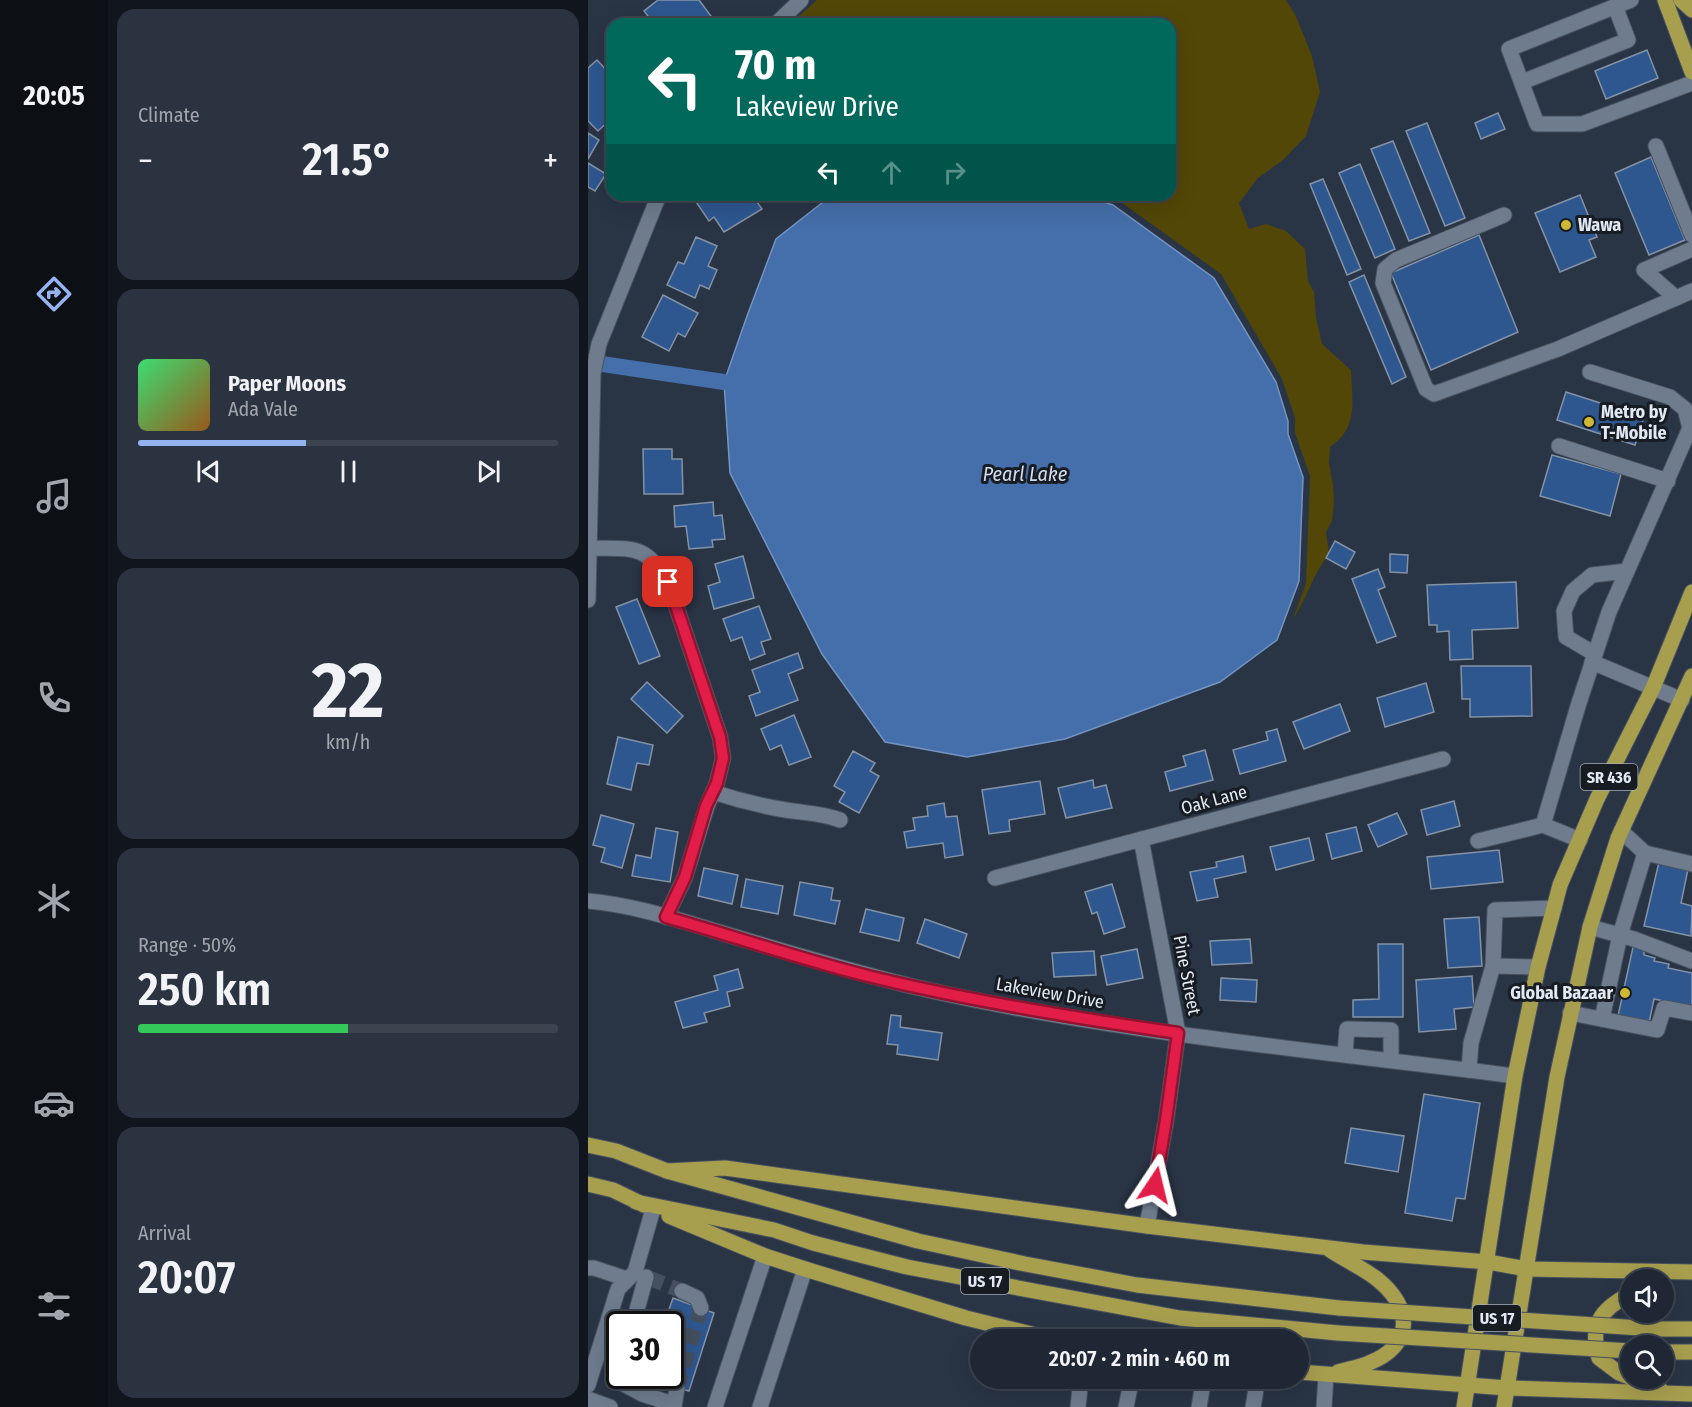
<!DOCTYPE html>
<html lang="en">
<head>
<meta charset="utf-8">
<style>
	:root { --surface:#1f2734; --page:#2c3340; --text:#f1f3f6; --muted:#a1a5ac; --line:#3c444f; --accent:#95b2f1 }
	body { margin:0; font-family:"Fira Sans Condensed",sans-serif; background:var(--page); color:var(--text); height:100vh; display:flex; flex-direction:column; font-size:22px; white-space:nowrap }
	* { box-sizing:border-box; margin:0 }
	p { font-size:20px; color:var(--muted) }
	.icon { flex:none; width:33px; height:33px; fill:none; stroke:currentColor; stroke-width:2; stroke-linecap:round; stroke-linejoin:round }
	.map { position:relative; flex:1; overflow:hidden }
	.details { display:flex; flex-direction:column; gap:9px; padding:9px; background:#11151d; width:480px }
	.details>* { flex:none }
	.hud { position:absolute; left:18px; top:18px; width:570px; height:183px; border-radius:18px; box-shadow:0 6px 24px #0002,0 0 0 2px var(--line); background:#00695c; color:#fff; overflow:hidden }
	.fabs { position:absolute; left:1032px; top:1269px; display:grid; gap:12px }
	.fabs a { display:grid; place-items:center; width:54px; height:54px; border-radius:50%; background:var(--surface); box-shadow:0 6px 24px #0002,0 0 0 2px var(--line); font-size:30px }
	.speed { position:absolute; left:18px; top:1311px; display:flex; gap:12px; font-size:30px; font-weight:700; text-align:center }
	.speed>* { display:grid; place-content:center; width:78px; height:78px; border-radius:50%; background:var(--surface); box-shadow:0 6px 24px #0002,0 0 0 2px var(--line); line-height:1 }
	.speed .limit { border:3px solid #111; border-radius:9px; background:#fff; color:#111 }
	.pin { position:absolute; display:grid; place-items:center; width:51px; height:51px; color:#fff; margin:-26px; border-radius:12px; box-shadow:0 3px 9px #0006 }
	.me { position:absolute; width:66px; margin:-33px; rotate:10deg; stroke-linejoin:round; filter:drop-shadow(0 0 4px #0008) }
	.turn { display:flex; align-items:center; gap:21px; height:126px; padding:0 30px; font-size:27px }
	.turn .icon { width:78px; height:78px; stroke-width:2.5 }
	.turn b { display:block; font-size:42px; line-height:51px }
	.lanes { display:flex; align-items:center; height:57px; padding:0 30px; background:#0003; justify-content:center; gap:30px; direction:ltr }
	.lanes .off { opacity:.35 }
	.big { font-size:45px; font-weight:600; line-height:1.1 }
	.details .widget { flex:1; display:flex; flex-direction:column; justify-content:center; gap:9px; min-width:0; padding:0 21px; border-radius:18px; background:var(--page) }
	.details .dial { align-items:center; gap:0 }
	.dial b { font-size:78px; line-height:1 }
	.song { display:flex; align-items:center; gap:18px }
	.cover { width:72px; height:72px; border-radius:9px; background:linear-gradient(135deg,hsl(140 70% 55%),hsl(30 70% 35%)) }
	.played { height:6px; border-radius:3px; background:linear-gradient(90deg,var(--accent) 40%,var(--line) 40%) }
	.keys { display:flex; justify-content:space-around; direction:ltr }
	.heat { display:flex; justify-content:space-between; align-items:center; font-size:33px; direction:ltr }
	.charge { height:9px; border-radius:4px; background:linear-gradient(90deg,#34c759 50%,var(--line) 0) }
	.trip { position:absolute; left:382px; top:1329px; width:339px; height:60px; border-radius:30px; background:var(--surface); box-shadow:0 6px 24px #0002,0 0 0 2px var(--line); font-weight:600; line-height:60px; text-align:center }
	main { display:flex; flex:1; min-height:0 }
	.tabs { display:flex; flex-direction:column; width:108px; justify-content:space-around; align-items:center; background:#0c1015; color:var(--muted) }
	.tabs .icon { width:42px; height:42px }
	.tabs .on { color:var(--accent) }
	.tabs b { font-size:27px; color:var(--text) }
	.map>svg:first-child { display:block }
	.green { fill:#524707 }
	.water { fill:#456faa; stroke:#7494c0; stroke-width:1.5 }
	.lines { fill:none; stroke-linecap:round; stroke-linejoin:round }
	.canal { stroke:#456faa; stroke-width:16 }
	.building { fill:#2e5790; stroke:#8492a5; stroke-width:1.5 }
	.minor-tunnel { stroke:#454f5f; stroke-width:15; stroke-dasharray:15 8; stroke-linecap:butt }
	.minor-casing { stroke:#47515f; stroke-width:17 }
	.major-casing { stroke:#47515f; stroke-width:17 }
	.minor { stroke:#6e7c8e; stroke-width:15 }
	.major { stroke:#a79e4e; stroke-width:15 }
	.major-bridge-casing { stroke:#47515f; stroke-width:17; stroke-linecap:butt }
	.major-bridge { stroke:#a79e4e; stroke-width:15 }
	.route-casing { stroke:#92132f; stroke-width:15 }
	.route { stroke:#e11d48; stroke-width:10 }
	.poi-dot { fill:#d0b837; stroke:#171c23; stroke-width:2 }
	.labels { text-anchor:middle; stroke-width:6; stroke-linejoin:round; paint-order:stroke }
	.shield { fill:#171c23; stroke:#a5acb5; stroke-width:1.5 }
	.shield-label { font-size:16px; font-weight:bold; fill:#e2e9f4 }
	.poi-label { font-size:18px; font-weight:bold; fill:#e2e9f4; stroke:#171c23; text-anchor:start }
	.street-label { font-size:18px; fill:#e2e9f4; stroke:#171c23 }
	.water-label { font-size:20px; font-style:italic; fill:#d0dced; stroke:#171c23 }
</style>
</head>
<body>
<main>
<nav class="tabs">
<b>20:05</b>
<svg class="icon on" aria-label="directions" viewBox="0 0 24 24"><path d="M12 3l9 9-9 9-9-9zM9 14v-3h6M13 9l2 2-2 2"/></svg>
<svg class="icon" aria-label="music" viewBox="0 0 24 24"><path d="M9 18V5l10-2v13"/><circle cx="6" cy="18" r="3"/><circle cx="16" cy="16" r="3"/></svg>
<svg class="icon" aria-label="phone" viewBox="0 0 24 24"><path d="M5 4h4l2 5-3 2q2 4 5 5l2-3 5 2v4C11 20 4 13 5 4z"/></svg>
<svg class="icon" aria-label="climate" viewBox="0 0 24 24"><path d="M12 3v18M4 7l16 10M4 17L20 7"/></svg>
<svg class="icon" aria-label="car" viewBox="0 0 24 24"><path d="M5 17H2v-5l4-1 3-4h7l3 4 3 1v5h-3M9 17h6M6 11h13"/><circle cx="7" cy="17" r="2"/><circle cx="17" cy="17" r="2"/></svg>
<svg class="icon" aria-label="filters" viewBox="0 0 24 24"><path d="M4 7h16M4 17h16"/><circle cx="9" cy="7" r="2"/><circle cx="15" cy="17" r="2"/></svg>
</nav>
<section class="details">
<div class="widget"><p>Climate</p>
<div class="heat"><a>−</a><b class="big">21.5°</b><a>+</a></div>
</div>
<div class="widget">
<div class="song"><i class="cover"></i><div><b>Paper Moons</b><p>Ada Vale</p></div></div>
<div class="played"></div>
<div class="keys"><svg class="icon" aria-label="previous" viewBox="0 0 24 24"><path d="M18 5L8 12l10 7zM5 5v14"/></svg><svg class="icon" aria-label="pause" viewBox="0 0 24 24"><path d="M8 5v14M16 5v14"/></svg><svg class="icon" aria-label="next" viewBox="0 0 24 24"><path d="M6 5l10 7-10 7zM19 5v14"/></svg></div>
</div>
<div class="widget dial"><b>22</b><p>km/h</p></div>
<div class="widget"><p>Range · 50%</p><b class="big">250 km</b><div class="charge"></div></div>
<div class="widget"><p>Arrival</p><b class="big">20:07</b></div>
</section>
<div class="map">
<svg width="1104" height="1407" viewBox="0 0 1104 1407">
	<rect width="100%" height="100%" fill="#293445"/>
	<!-- green -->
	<path class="green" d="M229,0H698L707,14L724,56L732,92L718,136L695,160L670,178L651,203L661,229L678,224L698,231L717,249L720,281L726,292L728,318L734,344L763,370C764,401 771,427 742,447L741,463L745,485L746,502L744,521L738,532L741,554C725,574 719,598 705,619L718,583L722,476L707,433V418L694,379L633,274L530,200L516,195H582V162L589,161L582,147V24H474V16L324,17L272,24H202Z"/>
	<!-- water -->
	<path class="water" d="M244,195H493L525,205L626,278L688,382L700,421V434L715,477L711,581L689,640L632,682L477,739L379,757L297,742L234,654L142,473L136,382L159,316L188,239Z"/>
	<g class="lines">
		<!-- canal -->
		<path class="canal" d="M0,362L136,382"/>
	</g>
	<!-- building -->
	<g class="building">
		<path d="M70,0H111L123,16L112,24H103L101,22L98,24H66L56,11Z"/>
		<path d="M1059,50L1070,78L1018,99L1007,71Z"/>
		<path d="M9,60L24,76V118L10,131L0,121V68Z"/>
		<path d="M910,113L917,129L893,139L887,123Z"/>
		<path d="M839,123L877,218L857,226L818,131Z"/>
		<path d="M0,133L11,140L0,159Z"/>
		<path d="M805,141L842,233L821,241L783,149Z"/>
		<path d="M1063,157L1097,240L1061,255L1027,173Z"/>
		<path d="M0,163L18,174L7,191L0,187Z"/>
		<path d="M772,164L807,249L787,258L751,173Z"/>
		<path d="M735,179L773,269L759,275L722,184Z"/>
		<path d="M112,195H164L174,209L136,232L126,217L121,221L106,199Z"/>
		<path d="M992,195L1009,237L1001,240L1008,257L972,272L947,213Z"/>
		<path d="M891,235L930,332L843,370L803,273Z"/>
		<path d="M108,237L129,246L120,266L129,270L121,289L112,285L107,298L79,285L90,262L96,264Z"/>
		<path d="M776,275L818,377L804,384L761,282Z"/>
		<path d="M75,295L110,313L97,337L90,333L81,351L54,337Z"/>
		<path d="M978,392L1056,417L1047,445L969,420Z"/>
		<path d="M55,449H84V459H94L95,494H56Z"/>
		<path d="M964,455L1033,474L1022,516L952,496Z"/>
		<path d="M125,502L126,516L134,515L137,539L124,540L125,547L101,549L98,526L87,527L86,506Z"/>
		<path d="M747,541L767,552L758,569L738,558Z"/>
		<path d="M802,554L820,555L819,573L802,572Z"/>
		<path d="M155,556L166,598L126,609L120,586L132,582L127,564Z"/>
		<path d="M790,569L797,587L790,590L808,636L789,643L764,579Z"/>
		<path d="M928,582L930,628L884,630L885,659L862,660L861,631L849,632V625H841L839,585Z"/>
		<path d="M49,599L72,656L51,664L28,607Z"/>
		<path d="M171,606L183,639L173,642L177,654L162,660L154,637L143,641L135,619Z"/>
		<path d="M210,653L215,668L200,674L210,700L168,716L161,696L172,692L164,670Z"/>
		<path d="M873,666H943L944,716L882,717V699H874Z"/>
		<path d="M59,682L95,716L79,733L43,699Z"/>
		<path d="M838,683L846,712L797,727L789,698Z"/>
		<path d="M752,704L762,731L716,749L705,722Z"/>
		<path d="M206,715L223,757L201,765L193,745L182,750L173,729Z"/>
		<path d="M689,729L698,761L652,774L645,750L680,740L678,732Z"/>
		<path d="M30,737L65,745L61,765L49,763L43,790L19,784Z"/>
		<path d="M617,750L625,780L582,791L577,772L598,766L595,756Z"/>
		<path d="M265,751L287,763L282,771L291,776L271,813L251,802L257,792L246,786Z"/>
		<path d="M505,780L506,788L518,785L524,808L478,818L470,788Z"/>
		<path d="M452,781L457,814L421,820L422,831L401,834L394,790Z"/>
		<path d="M866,801L872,826L839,835L833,810Z"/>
		<path d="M356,803L358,817L369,816L375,855L357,858L355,843L319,848L316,832L327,830L325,818L340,816L339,806Z"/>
		<path d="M809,813L819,834L790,847L780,825Z"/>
		<path d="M13,815L46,824L34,868L13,862L17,848L5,845Z"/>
		<path d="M768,827L774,851L744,859L738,834Z"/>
		<path d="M68,828L90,832L82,882L44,876L48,855L63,858Z"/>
		<path d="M721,838L726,860L688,870L682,847Z"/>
		<path d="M911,850L915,882L843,889L839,857Z"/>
		<path d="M655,856L658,872L626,879L630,897L609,901L602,872L629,867L628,862Z"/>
		<path d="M1071,862L1100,869L1093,903L1104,906L1103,936L1056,926Z"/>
		<path d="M116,868L150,875L144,904L110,896Z"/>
		<path d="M158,879L195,886L190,914L153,907Z"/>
		<path d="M212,882L245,888L243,900L252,901L247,924L206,915Z"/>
		<path d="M524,884L537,927L516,934L509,912L504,914L497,892Z"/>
		<path d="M278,909L316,918L311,941L272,932Z"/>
		<path d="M891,917L894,966L860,968L856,919Z"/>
		<path d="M337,919L379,934L371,958L329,943Z"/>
		<path d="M662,939L664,963L624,965L622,941Z"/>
		<path d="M790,944H815V1017H765V1000L791,999Z"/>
		<path d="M1045,947L1056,949V955L1067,958L1066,961L1081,964L1080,968L1104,973V1007L1066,999L1061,1023L1030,1016Z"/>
		<path d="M549,949L555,978L519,985L513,956Z"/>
		<path d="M506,951L508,975L466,977L464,953Z"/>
		<path d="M150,969L155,988L139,992L142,1006L116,1013L119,1022L95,1028L87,1002L130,990L126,976Z"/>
		<path d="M884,976L886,1007L866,1009L868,1029L831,1032L828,980Z"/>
		<path d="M633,978L669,980L668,1002L632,1000Z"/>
		<path d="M303,1015L313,1016L312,1027L354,1033L350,1060L309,1054L310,1045L299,1044Z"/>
		<path d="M836,1094L892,1103L877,1199L868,1198L864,1221L817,1213Z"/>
		<path d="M763,1128L816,1136L810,1172L757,1163Z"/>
		<path d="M85,1298L126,1313L101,1391L59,1379L60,1376H82V1324H76Z"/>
	</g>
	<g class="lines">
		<!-- minor-tunnel -->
		<g class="minor-tunnel">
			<path d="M61,1278L94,1291"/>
			<path d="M89,1388L113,1308"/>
		</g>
		<!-- minor casing -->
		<g class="minor-casing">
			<g id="minor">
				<path d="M1043,0L921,49L949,124H994L1104,83"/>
				<path d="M188,24L213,0"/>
				<path d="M934,82L1040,40L1027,6"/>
				<path d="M1068,146L1104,235"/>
				<path d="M916,215L808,260L797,269L795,283L838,389L846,394L970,349L1104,291"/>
				<path d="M1088,298L1056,270L1104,249"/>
				<path d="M971,446L1080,481"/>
				<path d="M2,548C44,549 57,543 80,582L132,737L135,758L129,783L119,806L97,877L78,917"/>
				<path d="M0,600L5,374L11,344L71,195"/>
				<path d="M1007,654L978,637L976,611L985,591L1004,575L1039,571"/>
				<path d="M1004,662L1094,700"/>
				<path d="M125,792C149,800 173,806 198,810C217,813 234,813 252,820"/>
				<path d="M955,825L990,706L1021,612L1102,428L1097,409L1082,397L1002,372"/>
				<path d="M1033,831L1057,853"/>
				<path d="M553,839L590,1033L578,1121L559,1226"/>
				<path d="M890,841L955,825L992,840"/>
				<path d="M407,878L855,759"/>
				<path d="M0,901C46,905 90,920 134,933C202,953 270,974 340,990C533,1033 731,1051 927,1076"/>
				<path d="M1002,927L1046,939L1104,961"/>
				<path d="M950,967L905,966L907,910L966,908"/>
				<path d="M982,1013L1069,1030L1076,1008L1104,1013"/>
				<path d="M1014,1019L1032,935L1057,853L1104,864"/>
				<path d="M757,1054L759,1029L803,1030V1060"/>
				<path d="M881,1070L883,1043L905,966"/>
				<path d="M0,1268H6L39,1279"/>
				<path d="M94,1291L109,1298L113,1308"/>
				<path d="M45,1324L58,1277"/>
				<path d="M32,1375L30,1381L54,1394L85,1404"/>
				<path d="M0,1385L30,1289L47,1272L65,1209"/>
				<path d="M0,1399L22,1407"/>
				<path d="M86,1407L89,1388"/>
				<path d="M127,1407L177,1256"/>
				<path d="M172,1407L217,1269"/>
				<path d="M490,1407L493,1378"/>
				<path d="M538,1407L544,1378"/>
				<path d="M611,1407L616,1378"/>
				<path d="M665,1407L670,1378"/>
				<path d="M736,1407L738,1375"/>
			</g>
		</g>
		<!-- major casing -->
		<g class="major-casing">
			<g id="major">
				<path d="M1077,0L1104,72"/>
				<path d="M1093,0L1104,10"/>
				<path d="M0,1145L28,1151L79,1171L330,1241L437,1264L549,1285L751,1308"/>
				<path d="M79,1171L137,1168L559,1226L775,1252L900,1262L939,1269L1104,1272"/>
				<path d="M0,1184L25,1190L56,1205"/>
				<path d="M48,1202L186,1230L225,1243L319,1267L457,1293L592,1318L750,1333"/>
				<path d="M81,1216L177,1256L217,1269L378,1318L468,1340"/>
				<path d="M742,1250C757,1260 775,1268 789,1279C825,1308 826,1345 781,1363C772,1367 760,1369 750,1372"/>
				<path d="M1042,1294C1013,1309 1001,1325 1011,1358L1031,1373L1072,1389"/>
				<path d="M1067,1329H1104"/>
				<path d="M1076,1352H1104"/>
				<path d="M711,1372L919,1388L1104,1394"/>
				<path d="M876,1407L927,1076L950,967L966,908L972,885L1009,799L1065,688L1104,592"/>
				<path d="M916,1407L969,1077L1002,927L1030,838L1104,676"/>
			</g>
		</g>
		<!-- minor -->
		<use href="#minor" class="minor"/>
		<!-- major -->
		<use href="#major" class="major"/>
		<!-- major-bridge casing -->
		<g class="major-bridge-casing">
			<g id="major-bridge">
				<path d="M751,1308L1067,1329"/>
				<path d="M750,1333L1042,1351"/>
			</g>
		</g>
		<!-- major-bridge -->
		<use href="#major-bridge" class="major-bridge"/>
	</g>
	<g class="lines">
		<!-- route casing -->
		<g class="route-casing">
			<path id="route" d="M80,582L132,737L135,758L129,783L118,806L97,877L78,917C145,936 212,959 280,976C382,1001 486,1018 590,1033L578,1120L567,1185"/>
		</g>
		<!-- route -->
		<use href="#route" class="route"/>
	</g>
	<!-- markers -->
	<g class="poi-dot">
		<circle cx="978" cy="225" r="6"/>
		<circle cx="1001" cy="422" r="6"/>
		<circle cx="1037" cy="993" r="6"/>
	</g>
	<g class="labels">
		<!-- shield labels -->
		<g class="shield">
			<rect x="992.5" y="764" width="57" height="26" rx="4.5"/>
			<rect x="373" y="1268" width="48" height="26" rx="4.5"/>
			<rect x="885" y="1305" width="48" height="26" rx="4.5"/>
		</g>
		<g class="shield-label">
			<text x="1021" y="783">SR 436</text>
			<text x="397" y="1287">US 17</text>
			<text x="909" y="1324">US 17</text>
		</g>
		<!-- poi labels -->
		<g class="poi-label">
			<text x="990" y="231">Wawa</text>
			<text x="1013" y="418">Metro by<tspan x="1013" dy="21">T-Mobile</tspan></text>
			<text x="1025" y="999" text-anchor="end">Global Bazaar</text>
		</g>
		<!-- street labels -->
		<g class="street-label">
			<text transform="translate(626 800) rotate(-15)" y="6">Oak Lane</text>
			<text transform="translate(599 975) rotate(79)" y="6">Pine Street</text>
			<text transform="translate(462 993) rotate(10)" y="6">Lakeview Drive</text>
		</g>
		<!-- water labels -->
		<g class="water-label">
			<text x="437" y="481">Pearl Lake</text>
		</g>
	</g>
</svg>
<div class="fabs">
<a><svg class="icon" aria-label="sound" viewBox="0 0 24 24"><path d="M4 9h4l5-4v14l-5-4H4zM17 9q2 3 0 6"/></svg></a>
<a><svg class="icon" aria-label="search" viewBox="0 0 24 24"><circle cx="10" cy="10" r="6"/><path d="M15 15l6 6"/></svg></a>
</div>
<div class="speed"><div class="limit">30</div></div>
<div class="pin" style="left:80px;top:582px;background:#d93025"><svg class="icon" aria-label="arrive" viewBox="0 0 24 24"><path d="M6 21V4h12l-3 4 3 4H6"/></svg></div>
<svg class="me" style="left:567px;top:1185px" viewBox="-20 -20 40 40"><path d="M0-17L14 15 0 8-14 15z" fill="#e11d48" stroke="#fff" stroke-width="4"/></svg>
<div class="trip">20:07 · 2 min · 460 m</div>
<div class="hud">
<div class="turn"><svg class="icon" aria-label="left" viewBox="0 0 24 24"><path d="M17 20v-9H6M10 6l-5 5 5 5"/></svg><div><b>70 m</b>Lakeview Drive</div></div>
<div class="lanes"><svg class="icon" aria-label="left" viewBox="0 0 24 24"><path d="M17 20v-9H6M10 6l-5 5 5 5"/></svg><svg class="icon off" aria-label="ahead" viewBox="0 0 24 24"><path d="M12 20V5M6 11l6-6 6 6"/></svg><svg class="icon off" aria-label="right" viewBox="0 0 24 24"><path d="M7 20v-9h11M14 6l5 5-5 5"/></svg></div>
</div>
</div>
</main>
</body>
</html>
